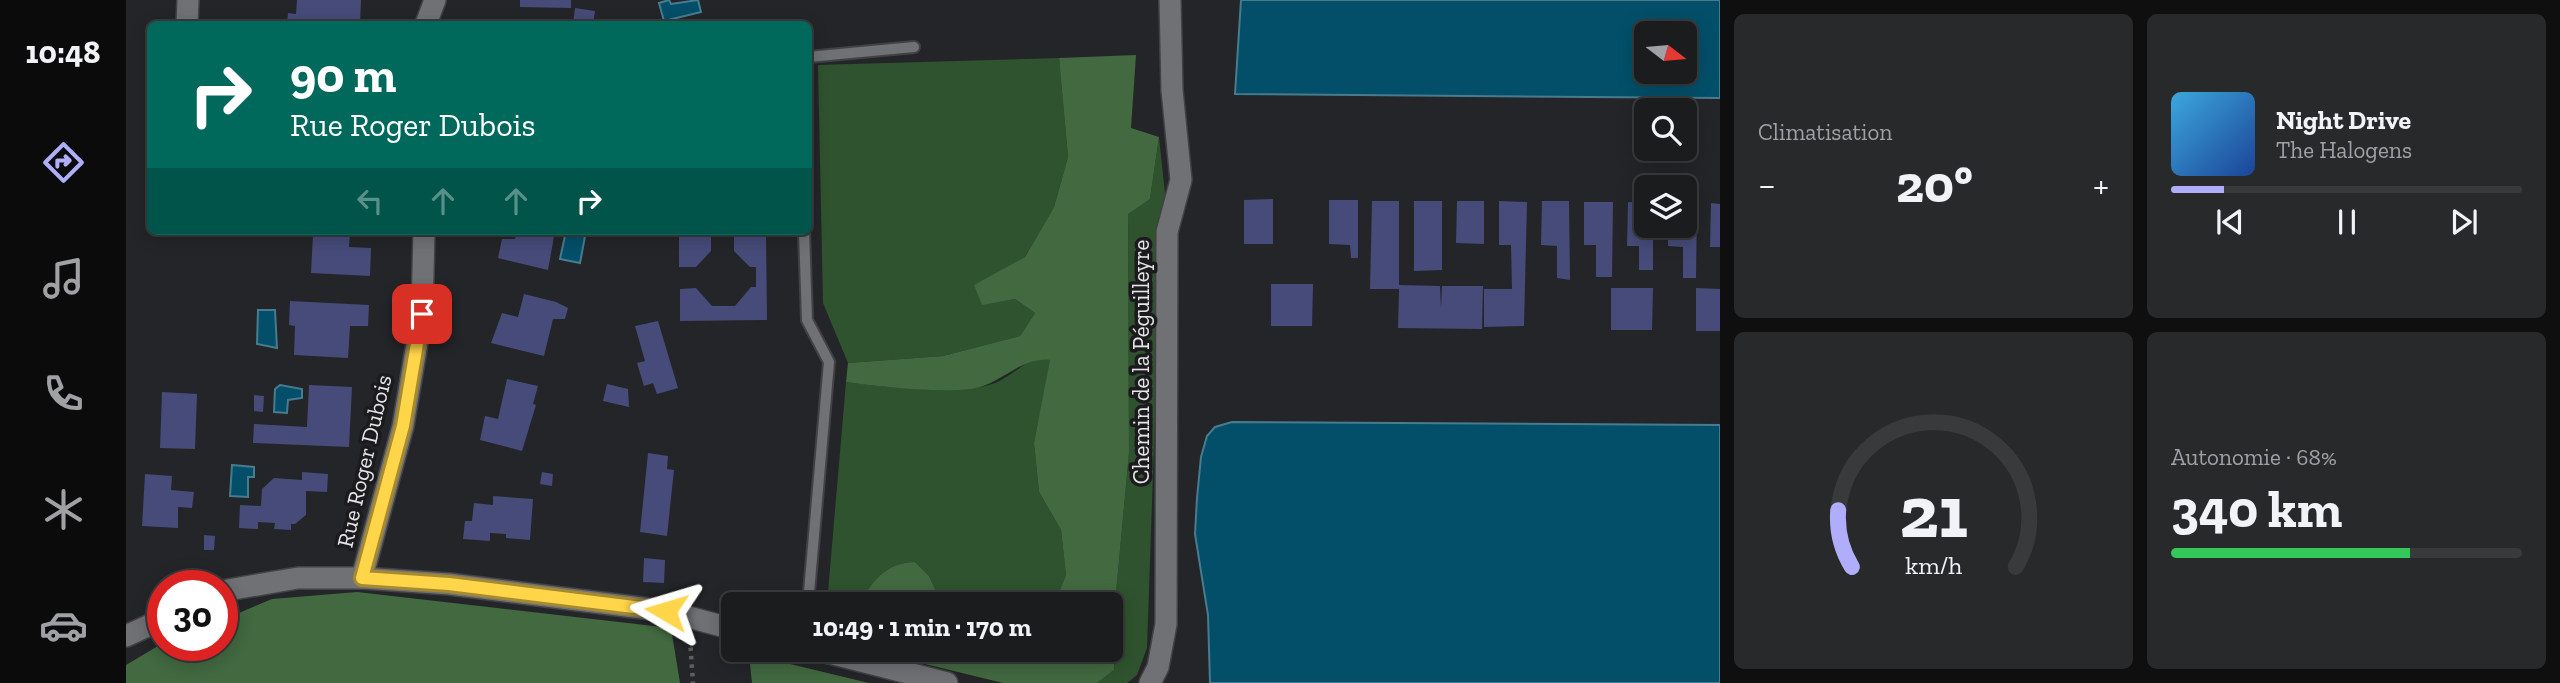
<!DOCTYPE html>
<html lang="fr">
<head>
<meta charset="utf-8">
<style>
	:root { --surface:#1b1c1e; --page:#28292b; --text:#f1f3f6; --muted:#a0a1a4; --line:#393a3c; --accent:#b0aefa }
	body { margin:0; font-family:"Zilla Slab",serif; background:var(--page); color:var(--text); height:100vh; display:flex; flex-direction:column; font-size:26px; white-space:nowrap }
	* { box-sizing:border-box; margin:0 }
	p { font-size:23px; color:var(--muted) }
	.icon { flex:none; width:38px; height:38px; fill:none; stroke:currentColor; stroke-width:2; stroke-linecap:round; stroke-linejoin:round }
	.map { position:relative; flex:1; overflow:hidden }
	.details { display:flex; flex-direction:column; gap:14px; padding:14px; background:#0f0f10; width:840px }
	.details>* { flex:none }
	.hud { position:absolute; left:21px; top:21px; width:665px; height:214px; border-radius:10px; box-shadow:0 4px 18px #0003,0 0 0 2px var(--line); background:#00695c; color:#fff; overflow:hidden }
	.needle { width:46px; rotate:106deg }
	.tools { position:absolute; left:1508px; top:21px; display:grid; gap:14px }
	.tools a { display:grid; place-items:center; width:63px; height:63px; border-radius:10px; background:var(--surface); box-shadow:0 4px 18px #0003,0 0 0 2px var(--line); font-size:35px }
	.speed { position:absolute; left:21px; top:570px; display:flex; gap:14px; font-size:35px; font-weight:700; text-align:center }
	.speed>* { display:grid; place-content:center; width:91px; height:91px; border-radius:50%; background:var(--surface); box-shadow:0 4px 18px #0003,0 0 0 2px var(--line); line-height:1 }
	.speed .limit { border:10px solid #d22; background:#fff; color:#111 }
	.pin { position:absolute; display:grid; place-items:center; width:60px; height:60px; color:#fff; margin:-30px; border-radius:14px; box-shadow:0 4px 10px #0006 }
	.me { position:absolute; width:77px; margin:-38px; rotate:277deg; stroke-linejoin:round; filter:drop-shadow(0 0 5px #0008) }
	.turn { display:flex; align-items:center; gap:24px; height:147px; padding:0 28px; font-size:32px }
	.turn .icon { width:91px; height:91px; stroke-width:2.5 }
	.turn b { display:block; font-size:49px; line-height:60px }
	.lanes { display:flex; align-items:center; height:66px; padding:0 28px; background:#0003; justify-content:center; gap:35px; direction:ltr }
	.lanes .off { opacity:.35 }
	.big { font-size:52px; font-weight:700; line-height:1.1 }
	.details .card { flex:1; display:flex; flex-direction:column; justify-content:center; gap:10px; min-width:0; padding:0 24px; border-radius:10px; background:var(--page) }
	.details .dial { align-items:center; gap:0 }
	.dial svg { height:182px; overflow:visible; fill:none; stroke:var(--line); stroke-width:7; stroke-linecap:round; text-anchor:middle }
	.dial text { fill:var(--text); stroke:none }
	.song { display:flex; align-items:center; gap:21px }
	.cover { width:84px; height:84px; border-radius:10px; background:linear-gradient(135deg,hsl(200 70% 55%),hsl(220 70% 35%)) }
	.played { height:7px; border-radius:4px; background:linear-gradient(90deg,var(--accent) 15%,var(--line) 15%) }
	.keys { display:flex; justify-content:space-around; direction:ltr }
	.heat { display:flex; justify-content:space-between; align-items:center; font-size:38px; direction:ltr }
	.charge { height:10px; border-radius:5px; background:linear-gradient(90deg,#34c759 68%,var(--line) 0) }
	.details .tiles { flex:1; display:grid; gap:14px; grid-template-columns:repeat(2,1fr) }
	.trip { position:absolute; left:595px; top:592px; width:402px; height:70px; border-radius:10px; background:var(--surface); box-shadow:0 4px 18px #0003,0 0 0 2px var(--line); font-weight:700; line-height:70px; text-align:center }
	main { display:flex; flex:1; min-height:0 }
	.dock { display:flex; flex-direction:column; width:126px; justify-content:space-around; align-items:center; background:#0b0b0c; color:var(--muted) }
	.dock .icon { width:49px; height:49px }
	.dock .active { color:var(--accent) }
	.dock b { font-size:32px; color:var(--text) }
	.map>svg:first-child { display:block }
	.green { fill:#2f532e }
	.forest { fill:#426940 }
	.water { fill:#034f69; stroke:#477c8f; stroke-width:2; fill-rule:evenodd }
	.building { fill:#464b79 }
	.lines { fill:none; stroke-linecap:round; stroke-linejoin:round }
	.lane-casing { stroke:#424244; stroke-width:14 }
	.street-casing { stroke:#424244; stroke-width:24 }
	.path { stroke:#5e5f61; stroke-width:4.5; stroke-dasharray:3.5 5; stroke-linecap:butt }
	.lane { stroke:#707174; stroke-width:10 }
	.street { stroke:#707174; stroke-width:21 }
	.route-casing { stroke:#a68a30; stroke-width:18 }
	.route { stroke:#ffd54a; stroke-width:12 }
	.labels { text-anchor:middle; stroke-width:7; stroke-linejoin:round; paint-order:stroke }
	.street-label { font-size:23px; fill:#e5e5e7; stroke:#1b1b1e }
</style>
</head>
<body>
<main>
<nav class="dock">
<b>10:48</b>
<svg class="icon active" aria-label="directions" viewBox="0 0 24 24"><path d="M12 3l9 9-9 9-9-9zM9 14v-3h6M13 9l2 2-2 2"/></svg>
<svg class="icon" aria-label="music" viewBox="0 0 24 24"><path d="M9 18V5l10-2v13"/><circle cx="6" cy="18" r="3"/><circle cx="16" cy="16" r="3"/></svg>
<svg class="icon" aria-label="phone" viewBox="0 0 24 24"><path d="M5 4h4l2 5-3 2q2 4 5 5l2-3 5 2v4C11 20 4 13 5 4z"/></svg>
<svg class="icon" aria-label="climate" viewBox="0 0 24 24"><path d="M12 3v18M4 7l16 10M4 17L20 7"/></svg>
<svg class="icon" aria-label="car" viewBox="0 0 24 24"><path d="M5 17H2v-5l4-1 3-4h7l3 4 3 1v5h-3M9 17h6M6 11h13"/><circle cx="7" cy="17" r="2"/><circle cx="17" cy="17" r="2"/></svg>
</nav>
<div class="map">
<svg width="1594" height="683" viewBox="0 0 1594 683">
	<rect width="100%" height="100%" fill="#242528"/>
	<!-- green -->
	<g class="green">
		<path d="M933,58L942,157L928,207L899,257L878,269L856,304L889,299L909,313L894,336L817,356L722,363L697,303L692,65Z"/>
		<path d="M1033,137L1040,203L1032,219L1030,250L1031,358L1021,648L1011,675L1001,683H971L988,670L989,604L1003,453L1002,213L1024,199Z"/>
		<path d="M906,359L925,360L908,443L913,492L935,530L940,575L928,604H816L803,576L789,562C759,563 748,580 732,604H701L720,382C759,387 833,396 869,383C882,378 894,367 906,359Z"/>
	</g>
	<!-- forest -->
	<g class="forest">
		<path d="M1010,55L1005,128L1033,137L1024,199L1002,214L1003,453L989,604L988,670L971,683H877L738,649H985V604H928L940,575L935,530L913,492L908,443L924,360C893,357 877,384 845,389C810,393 756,387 720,382L722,363L817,356L894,336L909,313L889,299L856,305L848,285L899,257L928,207L942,157L933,58Z"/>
		<path d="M789,562L803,576L816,604H732C748,580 759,563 789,562Z"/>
		<path d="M231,592L545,628L554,683H0V665L37,643L96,646V620L146,599Z"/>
		<path d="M623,654L743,683H626Z"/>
	</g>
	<!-- water -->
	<g class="water">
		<path d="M543,0L545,4L572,0L575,12L538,21L533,3Z"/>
		<path d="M1115,0H1594V98L1109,94ZM1559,33V72H1521V33Z"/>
		<path d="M440,231H460L454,263L434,259Z"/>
		<path d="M132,310H149L151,348L131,344Z"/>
		<path d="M154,385L176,389V398L162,400L161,413L148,412L149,389Z"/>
		<path d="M1106,422L1594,425V683H1084L1082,615L1069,534L1071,498L1075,457L1081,436L1089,427Z"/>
		<path d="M106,465L128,467V477H122V497L104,496Z"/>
	</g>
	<!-- building -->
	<g class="building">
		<path d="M171,0H235L234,24H161L162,13L170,14Z"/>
		<path d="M394,0H445V8L394,7Z"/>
		<path d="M449,8L469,11L467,24H447Z"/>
		<path d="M1147,199V244H1118V200Z"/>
		<path d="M1203,200H1232V258H1225L1224,245L1203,244Z"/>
		<path d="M1246,201H1273V285L1314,286L1315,309L1316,286H1357L1356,329L1272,328L1273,289H1244Z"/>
		<path d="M1288,201H1316V270L1288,271Z"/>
		<path d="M1331,201H1358V244L1330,243Z"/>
		<path d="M1373,201L1401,202L1398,326L1358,327V289H1386L1385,245H1373Z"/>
		<path d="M1416,201H1443L1444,280L1431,278V246L1415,245Z"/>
		<path d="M1458,202H1487L1486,277H1470V245H1458Z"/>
		<path d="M1502,202L1521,203V226H1527V270H1513V246H1501Z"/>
		<path d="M1559,203L1571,204L1570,278H1557V247L1542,246V226H1559Z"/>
		<path d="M1585,203L1594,204V247H1584Z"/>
		<path d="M193,231H224L223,247L245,248L244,276L185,273L187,235H193Z"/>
		<path d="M391,231H429L422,270L372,258L376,239H389Z"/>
		<path d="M640,234L641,320L554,321V289L570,288L586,306H609L625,287H630V267H624L608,251V235Z"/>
		<path d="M585,235V251L570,267H553V236Z"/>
		<path d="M1145,284H1187L1186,326H1145Z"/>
		<path d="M1485,288H1527L1526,330H1485Z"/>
		<path d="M1570,288L1594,289V331H1570Z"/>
		<path d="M398,294L430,302L442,308L439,319H427L418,356L365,343L376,313L392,317Z"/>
		<path d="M164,301L243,305L242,326H224L222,358L168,355L169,326L163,325Z"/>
		<path d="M532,321L552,388L531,394L527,383L518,386L511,363L519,361L509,326Z"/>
		<path d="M381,379L412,386L407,404L410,405L396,451L354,440L359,416L372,419Z"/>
		<path d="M481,384L502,389L503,407L477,401Z"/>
		<path d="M183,385L226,387L223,447L127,443L128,424L181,427Z"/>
		<path d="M36,392L71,394L69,449L34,448Z"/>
		<path d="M128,395L138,396L137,412L128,411Z"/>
		<path d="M522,453L542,456L541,469L548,470L541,536L514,532Z"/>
		<path d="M176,472L202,474L201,492L180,491V515L169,524H165V530L148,529L149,523L132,522V529L113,528L114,505L135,506L136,489L148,478L176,480Z"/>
		<path d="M416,472L427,474L426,486L414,484Z"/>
		<path d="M19,474L46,476L45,490L68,492L66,508L52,507V528L16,526Z"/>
		<path d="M367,496L407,499L404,540L380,538V534L364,533V541L337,539L339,521H346L348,503L367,505Z"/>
		<path d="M78,535L89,536L88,550H78Z"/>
		<path d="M518,558L539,560L538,583L517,582Z"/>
	</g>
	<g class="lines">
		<!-- lane casing -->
		<g class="lane-casing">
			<g id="lane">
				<path d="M682,57L788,47"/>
				<path d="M678,231L681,320L703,362L682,604"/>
			</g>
		</g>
		<!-- street casing -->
		<g class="street-casing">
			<g id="street">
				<path d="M61,24L62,0"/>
				<path d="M300,24L309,0"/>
				<path d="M236,578L277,426L296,314L298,231"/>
				<path d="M96,591L172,578H236L323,584L540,611L607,629"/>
				<path d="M0,636L37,619"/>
				<path d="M688,649L821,683"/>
				<path d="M1024,683L1032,667L1040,624L1041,232L1055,180L1046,90L1044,0"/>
			</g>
		</g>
		<!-- path -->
		<path class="path" d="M564,639L567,683"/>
		<!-- lane -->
		<use href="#lane" class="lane"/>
		<!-- street -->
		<use href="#street" class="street"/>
	</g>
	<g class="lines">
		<!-- route casing -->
		<g class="route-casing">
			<path id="route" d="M296,314L277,426L236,578L323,584L540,611"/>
		</g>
		<!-- route -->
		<use href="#route" class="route"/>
	</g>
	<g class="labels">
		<!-- street labels -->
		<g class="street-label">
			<text transform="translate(1015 362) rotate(-90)" y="8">Chemin de la Péguilleyre</text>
			<text transform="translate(238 461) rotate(-77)" y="8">Rue Roger Dubois</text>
		</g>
	</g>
</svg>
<div class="tools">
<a><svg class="needle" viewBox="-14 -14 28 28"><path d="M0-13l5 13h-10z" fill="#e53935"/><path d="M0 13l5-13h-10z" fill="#a0a1a4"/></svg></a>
<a><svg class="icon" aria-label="search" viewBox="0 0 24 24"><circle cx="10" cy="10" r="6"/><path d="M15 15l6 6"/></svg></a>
<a><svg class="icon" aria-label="layers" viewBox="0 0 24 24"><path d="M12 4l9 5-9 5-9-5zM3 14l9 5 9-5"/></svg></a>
</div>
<div class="speed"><div class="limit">30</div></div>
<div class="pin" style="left:296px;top:314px;background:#d93025"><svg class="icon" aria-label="arrive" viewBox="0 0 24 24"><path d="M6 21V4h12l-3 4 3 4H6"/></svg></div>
<svg class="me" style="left:540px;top:611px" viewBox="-20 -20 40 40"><path d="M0-17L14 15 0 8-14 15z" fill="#ffd54a" stroke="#fff" stroke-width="4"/></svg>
<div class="trip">10:49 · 1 min · 170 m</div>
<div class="hud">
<div class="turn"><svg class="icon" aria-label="right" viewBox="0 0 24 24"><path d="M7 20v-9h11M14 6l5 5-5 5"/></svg><div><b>90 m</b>Rue Roger Dubois</div></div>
<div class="lanes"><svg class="icon off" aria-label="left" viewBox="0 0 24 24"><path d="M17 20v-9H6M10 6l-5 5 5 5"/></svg><svg class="icon off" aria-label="ahead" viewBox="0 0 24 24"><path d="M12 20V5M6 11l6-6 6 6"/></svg><svg class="icon off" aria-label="ahead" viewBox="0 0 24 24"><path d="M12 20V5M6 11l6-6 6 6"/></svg><svg class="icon" aria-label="right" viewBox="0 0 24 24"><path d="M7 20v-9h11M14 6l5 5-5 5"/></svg></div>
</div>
</div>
<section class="details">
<div class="tiles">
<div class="card"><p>Climatisation</p>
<div class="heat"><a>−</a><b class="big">20°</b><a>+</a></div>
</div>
<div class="card">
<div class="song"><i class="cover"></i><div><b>Night Drive</b><p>The Halogens</p></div></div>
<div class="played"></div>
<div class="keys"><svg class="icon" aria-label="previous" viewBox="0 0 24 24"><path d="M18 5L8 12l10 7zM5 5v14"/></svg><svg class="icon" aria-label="pause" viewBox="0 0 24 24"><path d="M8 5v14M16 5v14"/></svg><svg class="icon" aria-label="next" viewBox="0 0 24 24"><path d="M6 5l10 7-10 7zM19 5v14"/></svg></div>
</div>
<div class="card dial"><svg viewBox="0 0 100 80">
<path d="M14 69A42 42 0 1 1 86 69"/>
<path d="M14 69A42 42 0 0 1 8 44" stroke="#b0aefa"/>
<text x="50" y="56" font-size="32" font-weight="700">21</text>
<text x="50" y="72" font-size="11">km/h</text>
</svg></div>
<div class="card"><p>Autonomie · 68%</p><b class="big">340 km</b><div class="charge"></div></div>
</div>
</section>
</main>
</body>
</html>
